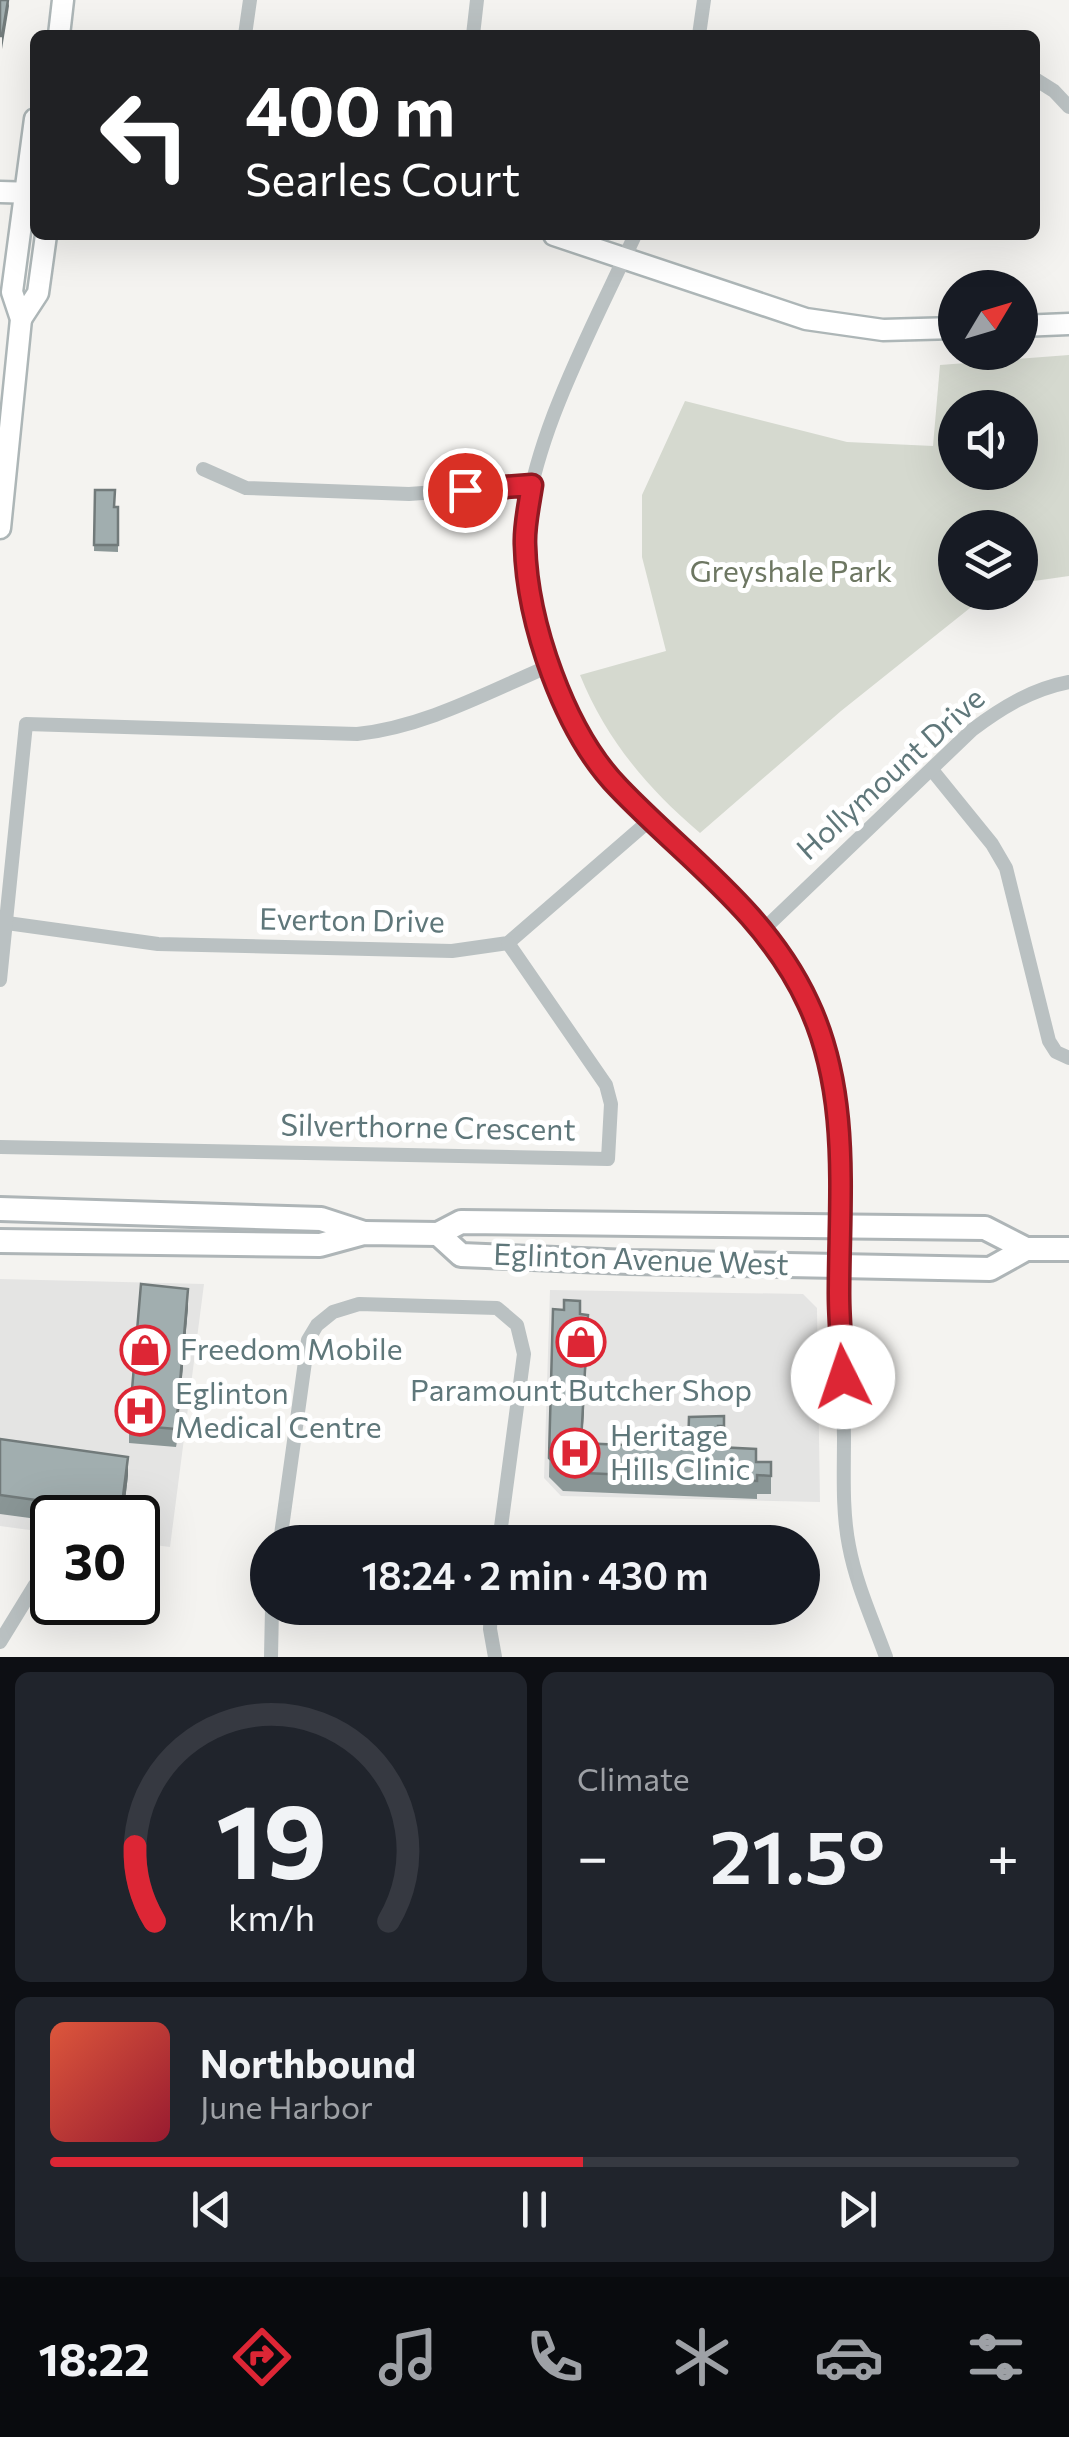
<!DOCTYPE html>
<html lang="en">
<head>
<meta charset="utf-8">
<style>
	:root { --surface:#171b24; --page:#20242c; --text:#f1f3f6; --muted:#9ea1a6; --line:#363941; --accent:#dd2635 }
	body { margin:0; font-family:Commissioner,sans-serif; background:var(--page); color:var(--text); height:100vh; display:flex; flex-direction:column; font-size:38px; white-space:nowrap }
	* { box-sizing:border-box; margin:0 }
	p { font-size:32px; color:var(--muted) }
	.icon { flex:none; width:55px; height:55px; fill:none; stroke:currentColor; stroke-width:2; stroke-linecap:round; stroke-linejoin:round }
	.map { position:relative; height:1657px; overflow:hidden }
	.drawer { display:flex; flex-direction:column; gap:15px; padding:15px; background:#0d0f14; flex:1 }
	.drawer>* { flex:none }
	.hud { position:absolute; left:30px; top:30px; width:1010px; height:210px; border-radius:15px; box-shadow:0 10px 40px #0002; background:#202124; color:#fff; overflow:hidden }
	.needle { width:65px; rotate:52deg }
	.fabs { position:absolute; left:938px; top:270px; display:grid; gap:20px }
	.fabs a { display:grid; place-items:center; width:100px; height:100px; border-radius:50%; background:var(--surface); box-shadow:0 10px 40px #0002; font-size:50px }
	.speed { position:absolute; left:30px; top:1495px; display:flex; gap:20px; font-size:50px; font-weight:700; text-align:center }
	.speed>* { display:grid; place-content:center; width:130px; height:130px; border-radius:50%; background:var(--surface); box-shadow:0 10px 40px #0002; line-height:1 }
	.speed .limit { border:5px solid #111; border-radius:15px; background:#fff; color:#111 }
	.pin { position:absolute; display:grid; place-items:center; width:85px; height:85px; color:#fff; margin:-42px; border:5px solid #fff; border-radius:50%; box-shadow:0 2px 10px #0007 }
	.me { position:absolute; width:110px; margin:-55px; rotate:356deg; stroke-linejoin:round; filter:drop-shadow(0 0 8px #0008) }
	.turn { display:flex; align-items:center; gap:35px; height:210px; padding:0 50px; font-size:45px }
	.turn .icon { width:130px; height:130px; stroke-width:2.5 }
	.turn b { display:block; font-size:70px; line-height:85px }
	.big { font-size:75px; font-weight:600; line-height:1.1 }
	.drawer .card { flex:1; display:flex; flex-direction:column; justify-content:center; gap:15px; min-width:0; padding:0 35px; border-radius:15px; background:var(--page) }
	.drawer .dial { align-items:center; gap:0 }
	.dial svg { height:260px; overflow:visible; fill:none; stroke:var(--line); stroke-width:7; stroke-linecap:round; text-anchor:middle }
	.dial text { fill:var(--text); stroke:none }
	.song { display:flex; align-items:center; gap:30px }
	.cover { width:120px; height:120px; border-radius:15px; background:linear-gradient(135deg,hsl(10 70% 55%),hsl(350 70% 35%)) }
	.played { height:10px; border-radius:5px; background:linear-gradient(90deg,var(--accent) 55%,var(--line) 55%) }
	.keys { display:flex; justify-content:space-around; direction:ltr }
	.heat { display:flex; justify-content:space-between; align-items:center; font-size:55px; direction:ltr }
	.drawer .tiles { flex:1; display:grid; gap:15px; grid-template-columns:1fr 1fr }
	.card:last-child { grid-column:span 2 }
	.trip { position:absolute; left:250px; top:1525px; width:570px; height:100px; border-radius:50px; background:var(--surface); box-shadow:0 10px 40px #0002; font-weight:600; line-height:100px; text-align:center }
	.tabs { display:flex; height:160px; justify-content:space-around; align-items:center; background:#090b0e; color:var(--muted) }
	.tabs .icon { width:70px; height:70px }
	.tabs .on { color:var(--accent) }
	.tabs b { font-size:45px; color:var(--text) }
	.map>svg:first-child { display:block }
	.built { fill:#e4e4e3 }
	.green { fill:#d5d9cf; fill-rule:evenodd }
	.lines { fill:none; stroke-linecap:round; stroke-linejoin:round }
	.secondary-casing { stroke:#adb6b7; stroke-width:25 }
	.primary-casing { stroke:#aeb5b7; stroke-width:28 }
	.street { stroke:#bac1c2; stroke-width:14 }
	.secondary { stroke:#fff; stroke-width:20 }
	.primary { stroke:#fff; stroke-width:22 }
	.wall { fill:#8a9696 }
	.shaded-wall { fill:#717a7a }
	.building { fill:#a1aeaf; stroke:#717a7a; stroke-width:2.5 }
	.route-casing { stroke:#901922; stroke-width:25 }
	.route { stroke:#dd2635; stroke-width:18 }
	.labels { text-anchor:middle; stroke-width:10; stroke-linejoin:round; paint-order:stroke }
	.park-label { font-size:30px; fill:#6d7762; stroke:#fff }
	.street-label { font-size:30px; fill:#5f777a; stroke:#fff }
	.poi-label { font-size:30px; fill:#5f777a; stroke:#fff; text-anchor:start }
</style>
</head>
<body>
<div class="map">
<svg width="1069" height="1657" viewBox="0 0 1069 1657">
	<rect width="100%" height="100%" fill="#f4f3f0"/>
	<!-- built -->
	<g class="built">
		<path d="M0,1279L204,1284L170,1547L138,1543V1518H52V1533L0,1526Z"/>
		<path d="M550,1290L803,1294L817,1308L820,1502L561,1496L544,1478Z"/>
	</g>
	<!-- green -->
	<path class="green" d="M1069,355V576L1020,583V528H955V592L994,593L975,604L841,711L700,833C647,788 606,739 580,675L666,651L642,557V495L685,401L847,442L933,446L940,365ZM955,408H1020V472H955Z"/>
	<g class="lines">
		<!-- secondary casing -->
		<g class="secondary-casing">
			<g id="secondary">
				<path d="M59,35L63,0"/>
				<path d="M0,192L35,193"/>
				<path d="M554,235L806,319L883,330L955,328"/>
				<path d="M21,319L38,293L46,235"/>
				<path d="M1020,326L1069,324"/>
				<path d="M0,528L21,319L12,292L35,119"/>
			</g>
		</g>
		<!-- primary casing -->
		<g class="primary-casing">
			<g id="primary">
				<path d="M0,1209L321,1219L364,1233"/>
				<path d="M438,1234L461,1255L629,1262L990,1269L1026,1249"/>
				<path d="M0,1241L320,1245L364,1233L438,1234L461,1222L985,1228L1026,1249H1069"/>
			</g>
		</g>
		<!-- street -->
		<g class="street">
			<path d="M245,35L250,0"/>
			<path d="M473,35L477,0"/>
			<path d="M699,35L704,0"/>
			<path d="M1035,79L1054,91L1069,107"/>
			<path d="M635,235C595,323 527,445 524,541C523,594 540,652 563,698C587,747 614,787 654,823C734,894 803,956 829,1065C847,1141 839,1220 839,1297C839,1344 843,1391 844,1437C844,1473 842,1511 849,1546C856,1584 873,1621 886,1657"/>
			<path d="M203,469L246,488L409,494L532,485"/>
			<path d="M932,770L992,844L1006,868L1049,1041L1056,1052L1069,1058"/>
			<path d="M7,923L158,944L452,951L508,943L650,820"/>
			<path d="M764,929L972,730C1001,708 1032,689 1069,682"/>
			<path d="M0,980L26,724L357,734C424,727 486,693 547,667"/>
			<path d="M0,1147L608,1159L611,1104L606,1085L508,943"/>
			<path d="M280,1542L308,1340L317,1325L333,1312L359,1304L497,1308L517,1325L524,1354L499,1542"/>
			<path d="M695,1542H696"/>
			<path d="M491,1608L490,1629L495,1657"/>
			<path d="M0,1642L35,1585"/>
			<path d="M271,1657L272,1608"/>
		</g>
		<!-- secondary -->
		<use href="#secondary" class="secondary"/>
		<!-- primary -->
		<use href="#primary" class="primary"/>
	</g>
	<!-- wall -->
	<g class="wall">
		<path d="M95,490L114,507H118V552L94,551Z"/>
		<path d="M188,1307L176,1447L129,1443V1425Z"/>
		<path d="M553,1309L580,1314L588,1333L582,1443L688,1448L724,1416V1445L718,1444V1447L756,1462H771V1494H757V1499L563,1491L549,1477Z"/>
		<path d="M0,1439L128,1475L123,1518H52V1521L0,1514Z"/>
	</g>
	<!-- shaded-wall -->
	<g class="shaded-wall">
		<path d="M8,0L9,6L2,49V36Z"/>
		<path d="M188,1289V1307L176,1447V1429Z"/>
		<path d="M588,1315V1333L581,1462V1443Z"/>
		<path d="M128,1457V1475L123,1518H121Z"/>
	</g>
	<!-- building -->
	<g class="building">
		<path d="M0,0H8L2,36H0Z"/>
		<path d="M95,490H115L114,507H118V545H94Z"/>
		<path d="M141,1284L188,1289L176,1429L129,1425Z"/>
		<path d="M564,1300L580,1301V1314L588,1315L581,1443L688,1448L689,1417L724,1416V1426H718V1447L756,1449V1462H771V1476L757,1475V1481L563,1472L549,1458L553,1309L564,1310Z"/>
		<path d="M0,1439L128,1457L121,1512L0,1495Z"/>
	</g>
	<g class="lines">
		<!-- route casing -->
		<g class="route-casing">
			<path id="route" d="M465,490L532,485C529,505 524,526 525,545C527,622 564,732 619,788C686,858 766,912 808,1003C851,1094 839,1196 839,1294C839,1322 842,1349 843,1377"/>
		</g>
		<!-- route -->
		<use href="#route" class="route"/>
	</g>
	<!-- icons -->
	<defs>
		<g id="shop-ring" transform="scale(2.5)"><circle r="9.5" fill="#fff" stroke="#dd2635" stroke-width="1.5"/><path d="M-5-2.5h2.3a2.7 3.5 0 0 1 5.4 0H5L5.5 6h-11ZM-1.5-2.5h3a1.5 2.3 0 0 0-3 0Z" fill="#dd2635"/></g>
		<g id="hospital-ring" transform="scale(2.5)"><circle r="9.5" fill="#fff" stroke="#dd2635" stroke-width="1.5"/><path d="M-5-5h3v3.5h4V-5h3V5h-3V1.5h-4V5h-3Z" fill="#dd2635"/></g>
	</defs>
	<g fill-rule="evenodd">
		<use href="#shop-ring" x="581" y="1342"/>
		<use href="#shop-ring" x="145" y="1350"/>
		<use href="#hospital-ring" x="140" y="1411"/>
		<use href="#hospital-ring" x="575" y="1453"/>
	</g>
	<g class="labels">
		<!-- park labels -->
		<g class="park-label">
			<text x="791" y="582">Greyshale Park</text>
		</g>
		<!-- street labels -->
		<g class="street-label">
			<text transform="translate(891 774) rotate(-42)" y="10">Hollymount Drive</text>
			<text transform="translate(352 921) rotate(1)" y="10">Everton Drive</text>
			<text transform="translate(428 1128) rotate(1)" y="10">Silverthorne Crescent</text>
			<text transform="translate(641 1260) rotate(2)" y="10">Eglinton Avenue West</text>
		</g>
		<!-- poi labels -->
		<g class="poi-label">
			<text x="180" y="1360">Freedom Mobile</text>
			<text x="581" y="1401" text-anchor="middle">Paramount Butcher Shop</text>
			<text x="175" y="1404">Eglinton<tspan x="175" dy="34">Medical Centre</tspan></text>
			<text x="610" y="1446">Heritage<tspan x="610" dy="34">Hills Clinic</tspan></text>
		</g>
	</g>
</svg>
<div class="fabs">
<a><svg class="needle" viewBox="-14 -14 28 28"><path d="M0-13l5 13h-10z" fill="#e53935"/><path d="M0 13l5-13h-10z" fill="#9ea1a6"/></svg></a>
<a><svg class="icon" aria-label="sound" viewBox="0 0 24 24"><path d="M4 9h4l5-4v14l-5-4H4zM17 9q2 3 0 6"/></svg></a>
<a><svg class="icon" aria-label="layers" viewBox="0 0 24 24"><path d="M12 4l9 5-9 5-9-5zM3 14l9 5 9-5"/></svg></a>
</div>
<div class="speed"><div class="limit">30</div></div>
<div class="pin" style="left:465px;top:490px;background:#d93025"><svg class="icon" aria-label="arrive" viewBox="0 0 24 24"><path d="M6 21V4h12l-3 4 3 4H6"/></svg></div>
<svg class="me" style="left:843px;top:1377px" viewBox="-20 -20 40 40"><circle r="19" fill="#fff"/><path d="M0-13L10 11 0 6-10 11z" fill="#dd2635"/></svg>
<div class="trip">18:24 · 2 min · 430 m</div>
<div class="hud">
<div class="turn"><svg class="icon" aria-label="left" viewBox="0 0 24 24"><path d="M17 20v-9H6M10 6l-5 5 5 5"/></svg><div><b>400 m</b>Searles Court</div></div>
</div>
</div>
<section class="drawer">
<div class="tiles">
<div class="card dial"><svg viewBox="0 0 100 80">
<path d="M14 69A42 42 0 1 1 86 69"/>
<path d="M14 69A42 42 0 0 1 8 46" stroke="#dd2635"/>
<text x="50" y="56" font-size="32" font-weight="700">19</text>
<text x="50" y="72" font-size="11">km/h</text>
</svg></div>
<div class="card"><p>Climate</p>
<div class="heat"><a>−</a><b class="big">21.5°</b><a>+</a></div>
</div>
<div class="card">
<div class="song"><i class="cover"></i><div><b>Northbound</b><p>June Harbor</p></div></div>
<div class="played"></div>
<div class="keys"><svg class="icon" aria-label="previous" viewBox="0 0 24 24"><path d="M18 5L8 12l10 7zM5 5v14"/></svg><svg class="icon" aria-label="pause" viewBox="0 0 24 24"><path d="M8 5v14M16 5v14"/></svg><svg class="icon" aria-label="next" viewBox="0 0 24 24"><path d="M6 5l10 7-10 7zM19 5v14"/></svg></div>
</div>
</div>
</section>
<nav class="tabs">
<b>18:22</b>
<svg class="icon on" aria-label="directions" viewBox="0 0 24 24"><path d="M12 3l9 9-9 9-9-9zM9 14v-3h6M13 9l2 2-2 2"/></svg>
<svg class="icon" aria-label="music" viewBox="0 0 24 24"><path d="M9 18V5l10-2v13"/><circle cx="6" cy="18" r="3"/><circle cx="16" cy="16" r="3"/></svg>
<svg class="icon" aria-label="phone" viewBox="0 0 24 24"><path d="M5 4h4l2 5-3 2q2 4 5 5l2-3 5 2v4C11 20 4 13 5 4z"/></svg>
<svg class="icon" aria-label="climate" viewBox="0 0 24 24"><path d="M12 3v18M4 7l16 10M4 17L20 7"/></svg>
<svg class="icon" aria-label="car" viewBox="0 0 24 24"><path d="M5 17H2v-5l4-1 3-4h7l3 4 3 1v5h-3M9 17h6M6 11h13"/><circle cx="7" cy="17" r="2"/><circle cx="17" cy="17" r="2"/></svg>
<svg class="icon" aria-label="filters" viewBox="0 0 24 24"><path d="M4 7h16M4 17h16"/><circle cx="9" cy="7" r="2"/><circle cx="15" cy="17" r="2"/></svg>
</nav>
</body>
</html>
